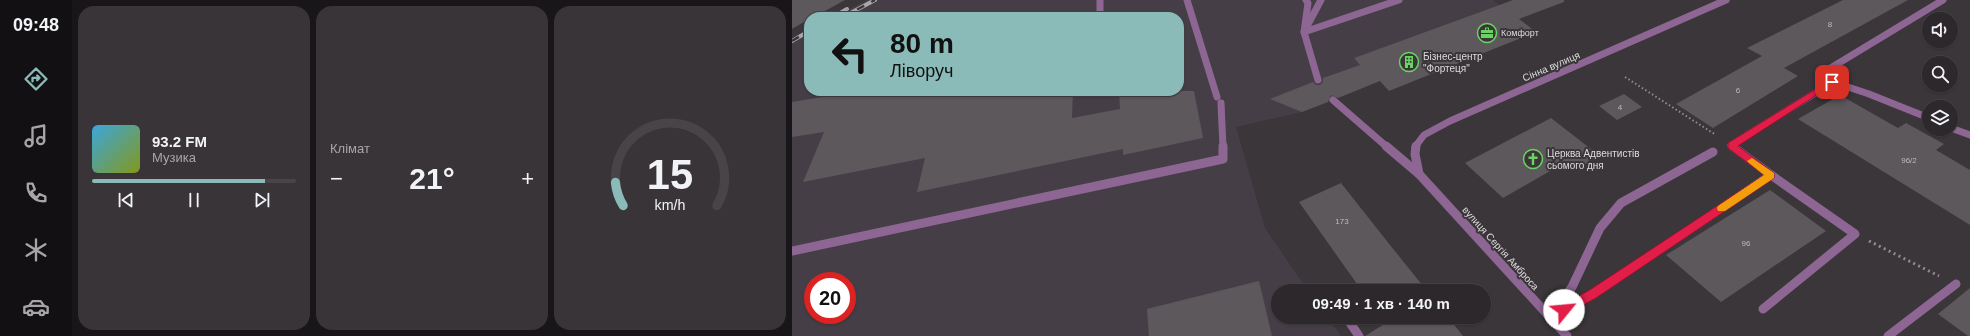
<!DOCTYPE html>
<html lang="uk">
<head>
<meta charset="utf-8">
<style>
	:root { --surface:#2c282c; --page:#383438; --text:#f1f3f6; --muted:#a6a6a9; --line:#484448; --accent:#8bbbb9 }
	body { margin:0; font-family:Helvetica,sans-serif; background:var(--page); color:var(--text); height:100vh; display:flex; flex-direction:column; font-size:15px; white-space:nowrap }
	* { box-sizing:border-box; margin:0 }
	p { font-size:13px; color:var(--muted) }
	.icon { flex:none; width:22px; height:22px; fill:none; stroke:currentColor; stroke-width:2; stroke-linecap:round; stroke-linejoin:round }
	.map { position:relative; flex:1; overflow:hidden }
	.details { display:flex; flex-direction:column; gap:6px; padding:6px; background:#181618; width:720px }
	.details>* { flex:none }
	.banner { position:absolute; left:12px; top:12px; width:380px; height:84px; border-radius:16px; box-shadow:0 1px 3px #0004,0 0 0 1px var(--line); background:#8bbbb9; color:#111; overflow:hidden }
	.tools { position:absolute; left:1130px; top:12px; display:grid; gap:8px }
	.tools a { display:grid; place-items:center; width:36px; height:36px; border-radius:50%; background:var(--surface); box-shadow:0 1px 3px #0004,0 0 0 1px var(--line); font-size:20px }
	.speed { position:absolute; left:12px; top:272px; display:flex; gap:8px; font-size:20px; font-weight:700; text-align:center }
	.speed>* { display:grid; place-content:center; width:52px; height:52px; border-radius:50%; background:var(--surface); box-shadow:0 1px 3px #0004,0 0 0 1px var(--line); line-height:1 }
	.speed .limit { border:6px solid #d22; background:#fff; color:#111 }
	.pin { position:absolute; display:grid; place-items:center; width:34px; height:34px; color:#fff; margin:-17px; border-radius:8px; box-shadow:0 2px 6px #0006 }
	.me { position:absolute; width:44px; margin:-22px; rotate:62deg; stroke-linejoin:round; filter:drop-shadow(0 0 3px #0008) }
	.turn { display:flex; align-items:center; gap:14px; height:84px; padding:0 20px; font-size:18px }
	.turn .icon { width:52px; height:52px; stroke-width:2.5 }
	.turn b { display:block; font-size:28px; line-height:34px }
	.big { font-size:30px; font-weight:700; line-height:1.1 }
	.details .widget { flex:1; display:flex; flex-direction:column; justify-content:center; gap:6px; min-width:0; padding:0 14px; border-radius:16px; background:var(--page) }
	.details .dial { align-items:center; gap:0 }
	.dial svg { height:104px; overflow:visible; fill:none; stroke:var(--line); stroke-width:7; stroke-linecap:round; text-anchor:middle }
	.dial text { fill:var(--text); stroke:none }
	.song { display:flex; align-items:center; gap:12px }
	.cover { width:48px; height:48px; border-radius:6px; background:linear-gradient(135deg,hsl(200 70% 55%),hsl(70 70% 35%)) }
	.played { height:4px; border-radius:2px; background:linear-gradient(90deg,var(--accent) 85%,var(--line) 85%) }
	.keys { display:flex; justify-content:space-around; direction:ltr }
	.heat { display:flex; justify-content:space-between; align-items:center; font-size:22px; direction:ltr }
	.details .tiles { flex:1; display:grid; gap:6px; grid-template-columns:repeat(3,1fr) }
	.trip { position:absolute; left:479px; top:284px; width:220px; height:40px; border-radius:20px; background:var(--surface); box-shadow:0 1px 3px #0004,0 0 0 1px var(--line); font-weight:700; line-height:40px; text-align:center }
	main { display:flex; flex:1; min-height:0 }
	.menu { display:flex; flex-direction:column; width:72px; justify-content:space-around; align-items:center; background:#121012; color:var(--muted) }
	.menu .icon { width:28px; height:28px }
	.menu .current { color:var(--accent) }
	.menu b { font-size:18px; color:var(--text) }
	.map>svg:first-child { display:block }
	.built { fill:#463e47; fill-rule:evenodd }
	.building { fill:#5c585c }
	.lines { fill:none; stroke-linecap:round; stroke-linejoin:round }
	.path-far1 { stroke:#8f8c8f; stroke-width:2; stroke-dasharray:1.5 2.5; stroke-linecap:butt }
	.path { stroke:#8f8c8f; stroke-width:3; stroke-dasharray:2 3.5; stroke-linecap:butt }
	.lane-far1 { stroke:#8e6693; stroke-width:7 }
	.lane { stroke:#8e6693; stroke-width:9 }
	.street-far1 { stroke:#8e6693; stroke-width:7 }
	.street { stroke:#8e6693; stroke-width:9 }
	.rail-casing { stroke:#aaa7aa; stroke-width:4 }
	.rail { stroke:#3a363a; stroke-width:2.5; stroke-dasharray:8; stroke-linecap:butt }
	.route { fill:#e11d48; stroke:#92132f }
	.slow { fill:#f59e0b }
	.labels { text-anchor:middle; stroke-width:4; stroke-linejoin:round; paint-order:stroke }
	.number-label { font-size:8px; fill:#bdbabd }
	.far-poi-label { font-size:9px; fill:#dddbdd; stroke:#3a363a; text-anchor:start }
	.poi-label { font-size:10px; fill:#dddbdd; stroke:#3a363a; text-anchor:start }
	.street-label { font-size:10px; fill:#dddbdd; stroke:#3a363a }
</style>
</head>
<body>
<main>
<nav class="menu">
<b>09:48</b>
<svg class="icon current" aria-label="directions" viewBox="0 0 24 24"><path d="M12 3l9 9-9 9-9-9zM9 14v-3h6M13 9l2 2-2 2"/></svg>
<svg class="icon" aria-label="music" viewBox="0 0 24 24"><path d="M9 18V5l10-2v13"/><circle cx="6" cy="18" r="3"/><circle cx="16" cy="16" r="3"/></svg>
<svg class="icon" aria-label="phone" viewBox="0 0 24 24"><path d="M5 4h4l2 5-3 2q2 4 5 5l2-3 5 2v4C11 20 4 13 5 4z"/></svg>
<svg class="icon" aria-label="climate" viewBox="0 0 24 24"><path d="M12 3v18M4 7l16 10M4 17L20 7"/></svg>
<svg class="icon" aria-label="car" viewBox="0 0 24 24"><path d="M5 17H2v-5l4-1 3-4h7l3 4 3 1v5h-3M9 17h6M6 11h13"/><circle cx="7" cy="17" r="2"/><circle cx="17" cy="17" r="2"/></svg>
</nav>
<section class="details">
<div class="tiles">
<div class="widget">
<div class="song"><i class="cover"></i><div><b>93.2 FM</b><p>Музика</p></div></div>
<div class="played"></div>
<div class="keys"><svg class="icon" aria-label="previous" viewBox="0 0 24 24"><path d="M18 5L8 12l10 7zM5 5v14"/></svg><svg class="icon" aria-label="pause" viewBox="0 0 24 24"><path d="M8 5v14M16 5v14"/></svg><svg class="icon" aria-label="next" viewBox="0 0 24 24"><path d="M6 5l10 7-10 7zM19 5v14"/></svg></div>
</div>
<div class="widget"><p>Клімат</p>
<div class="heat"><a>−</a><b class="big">21°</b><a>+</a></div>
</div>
<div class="widget dial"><svg viewBox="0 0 100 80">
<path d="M14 69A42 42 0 1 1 86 69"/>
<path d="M14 69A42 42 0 0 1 8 51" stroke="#8bbbb9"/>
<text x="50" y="56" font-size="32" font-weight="700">15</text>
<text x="50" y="72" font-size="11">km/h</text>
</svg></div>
</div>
</section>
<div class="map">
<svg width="1178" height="336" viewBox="0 0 1178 336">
	<rect width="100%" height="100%" fill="#3a363a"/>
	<!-- built -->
	<path class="built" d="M74,0H701L707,5L562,58L588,81L510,112L444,127L473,228L516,291H486V317H535L549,336H0V40L17,31V91H387V17H43ZM21,281H55V315H21Z"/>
	<!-- building -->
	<g class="building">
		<path d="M0,0H53L22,17H17V19L0,29Z"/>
		<path d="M721,0H772V2L727,19L744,32L597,91L588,81L546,98L539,95L536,102L510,112L478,99L521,82L524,85H528L531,82V78L568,65L562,58Z"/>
		<path d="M1051,0H1116L992,68L1006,76L921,128L884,104L970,56L955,48Z"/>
		<path d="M66,91H281L280,118L328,109L327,91H402L411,138L331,155V149L125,192L133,158L11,182L32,132L0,137V102Z"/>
		<path d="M832,94L850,107L825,120L807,106Z"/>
		<path d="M1048,95L1106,128L1114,123L1152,144L1144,150L1178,170V225L1006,119Z"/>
		<path d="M759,118L808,156L781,171L772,163L711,198L673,163Z"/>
		<path d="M549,183L594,240L635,291H570L507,202Z"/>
		<path d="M978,190L1034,231L929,302L874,255Z"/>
		<path d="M467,281L480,336H357L355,309Z"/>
		<path d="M1178,288V336H1176L1146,314Z"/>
		<path d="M589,317H656L671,336H573L594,323Z"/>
	</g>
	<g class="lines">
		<!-- path-far1 -->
		<path class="path-far1" d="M833,77L924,135"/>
		<!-- path -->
		<path class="path" d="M1077,241L1147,276"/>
		<!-- lane-far1 -->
		<g class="lane-far1">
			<path d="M308,0V17"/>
			<path d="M395,0L425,97"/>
			<path d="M514,0L516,3L512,32L526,80"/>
			<path d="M514,28L529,0"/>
			<path d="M512,32L607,0"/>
			<path d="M1041,82L1077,94L1137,118"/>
			<path d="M541,100L595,147"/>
			<path d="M429,103L431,147"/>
			<path d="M1159,128L1178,135"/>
			<path d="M941,147L939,145L1041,82L1032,72L1151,0"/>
		</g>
		<!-- lane -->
		<g class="lane">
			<path d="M594,146L627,174"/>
			<path d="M0,251L431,159V146"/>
			<path d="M971,309L1063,234L979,175"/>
			<path d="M759,315L780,287L808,228L829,203L921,152"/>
			<path d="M554,317L567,336"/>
			<path d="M757,317L800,295L979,175L940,146"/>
			<path d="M1096,336L1164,284"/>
		</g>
		<!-- street-far1 -->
		<path class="street-far1" d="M623,147L632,135L658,121L934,0"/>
		<!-- street -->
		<path class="street" d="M624,146L623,154L627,174L775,336"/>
		<!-- rail casing -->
		<g class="rail-casing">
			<g id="rail">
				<path d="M41,17L55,9"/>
				<path d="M51,17L83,0"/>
				<path d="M0,41L17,31"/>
			</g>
		</g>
		<!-- rail -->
		<use href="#rail" class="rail"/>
	</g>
	<!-- route -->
	<path class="route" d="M1040,79L1044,82L1043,83L946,146L982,173V178L804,298L776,313L772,315L768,313L766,310L768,306L796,291L972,175L936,148V143Z"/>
	<!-- slow -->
	<path class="slow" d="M960,158L982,173V178L933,211H926L925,208L926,206L972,175L957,163L955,161Z"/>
	<!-- icons -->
	<defs>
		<g id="office-ring" transform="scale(1)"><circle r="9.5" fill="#3a363a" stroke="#6bd363" stroke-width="1.5"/><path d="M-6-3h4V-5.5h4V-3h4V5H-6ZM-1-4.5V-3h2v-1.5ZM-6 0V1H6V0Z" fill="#6bd363"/></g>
		<g id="building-ring" transform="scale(1)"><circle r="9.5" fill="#3a363a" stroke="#6bd363" stroke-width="1.5"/><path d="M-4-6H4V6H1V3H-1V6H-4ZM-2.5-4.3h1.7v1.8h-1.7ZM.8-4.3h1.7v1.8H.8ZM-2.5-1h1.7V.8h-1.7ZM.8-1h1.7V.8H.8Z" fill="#6bd363"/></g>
		<g id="church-ring" transform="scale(1)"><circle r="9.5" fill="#3a363a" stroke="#6bd363" stroke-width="1.5"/><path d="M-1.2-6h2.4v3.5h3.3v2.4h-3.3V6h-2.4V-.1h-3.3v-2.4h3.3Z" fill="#6bd363"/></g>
	</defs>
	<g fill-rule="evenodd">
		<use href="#office-ring" x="695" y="33"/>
		<use href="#building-ring" x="617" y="62"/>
		<use href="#church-ring" x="741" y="159"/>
	</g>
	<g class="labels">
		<!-- number labels -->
		<g class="number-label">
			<text x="1038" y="27">8</text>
			<text x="946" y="93">6</text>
			<text x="828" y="110">4</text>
			<text x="1117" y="163">96/2</text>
			<text x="550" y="224">173</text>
			<text x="954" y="246">96</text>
		</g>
		<!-- far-poi labels -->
		<g class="far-poi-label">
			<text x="709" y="36">Комфорт</text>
		</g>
		<!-- poi labels -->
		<g class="poi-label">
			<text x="631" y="60">Бізнес-центр<tspan x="631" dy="12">"Фортеця"</tspan></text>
			<text x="755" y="157">Церква Адвентистів<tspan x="755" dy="12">сьомого дня</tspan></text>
		</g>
		<!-- street labels -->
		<g class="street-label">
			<text transform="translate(759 66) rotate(-23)" y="4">Сінна вулиця</text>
			<text transform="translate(709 248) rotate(48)" y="4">вулиця Сергія Амброса</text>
		</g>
	</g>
</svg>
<div class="tools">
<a><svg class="icon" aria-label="sound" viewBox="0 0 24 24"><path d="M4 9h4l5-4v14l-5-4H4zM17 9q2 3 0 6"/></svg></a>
<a><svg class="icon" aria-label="search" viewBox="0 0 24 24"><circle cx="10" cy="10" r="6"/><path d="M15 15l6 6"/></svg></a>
<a><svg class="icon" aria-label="layers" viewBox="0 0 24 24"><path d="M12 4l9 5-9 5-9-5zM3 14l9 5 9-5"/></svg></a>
</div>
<div class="speed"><div class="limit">20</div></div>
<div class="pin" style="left:1040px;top:82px;background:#d93025"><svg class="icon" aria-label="arrive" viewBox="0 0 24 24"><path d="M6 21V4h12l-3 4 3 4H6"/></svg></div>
<svg class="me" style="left:772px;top:310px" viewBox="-20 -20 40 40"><circle r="19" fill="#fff"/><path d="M0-13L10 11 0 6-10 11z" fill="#e11d48"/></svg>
<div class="trip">09:49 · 1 хв · 140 m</div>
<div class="banner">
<div class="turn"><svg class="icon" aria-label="left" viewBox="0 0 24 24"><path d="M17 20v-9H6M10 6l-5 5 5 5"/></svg><div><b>80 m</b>Ліворуч</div></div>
</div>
</div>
</main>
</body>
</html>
